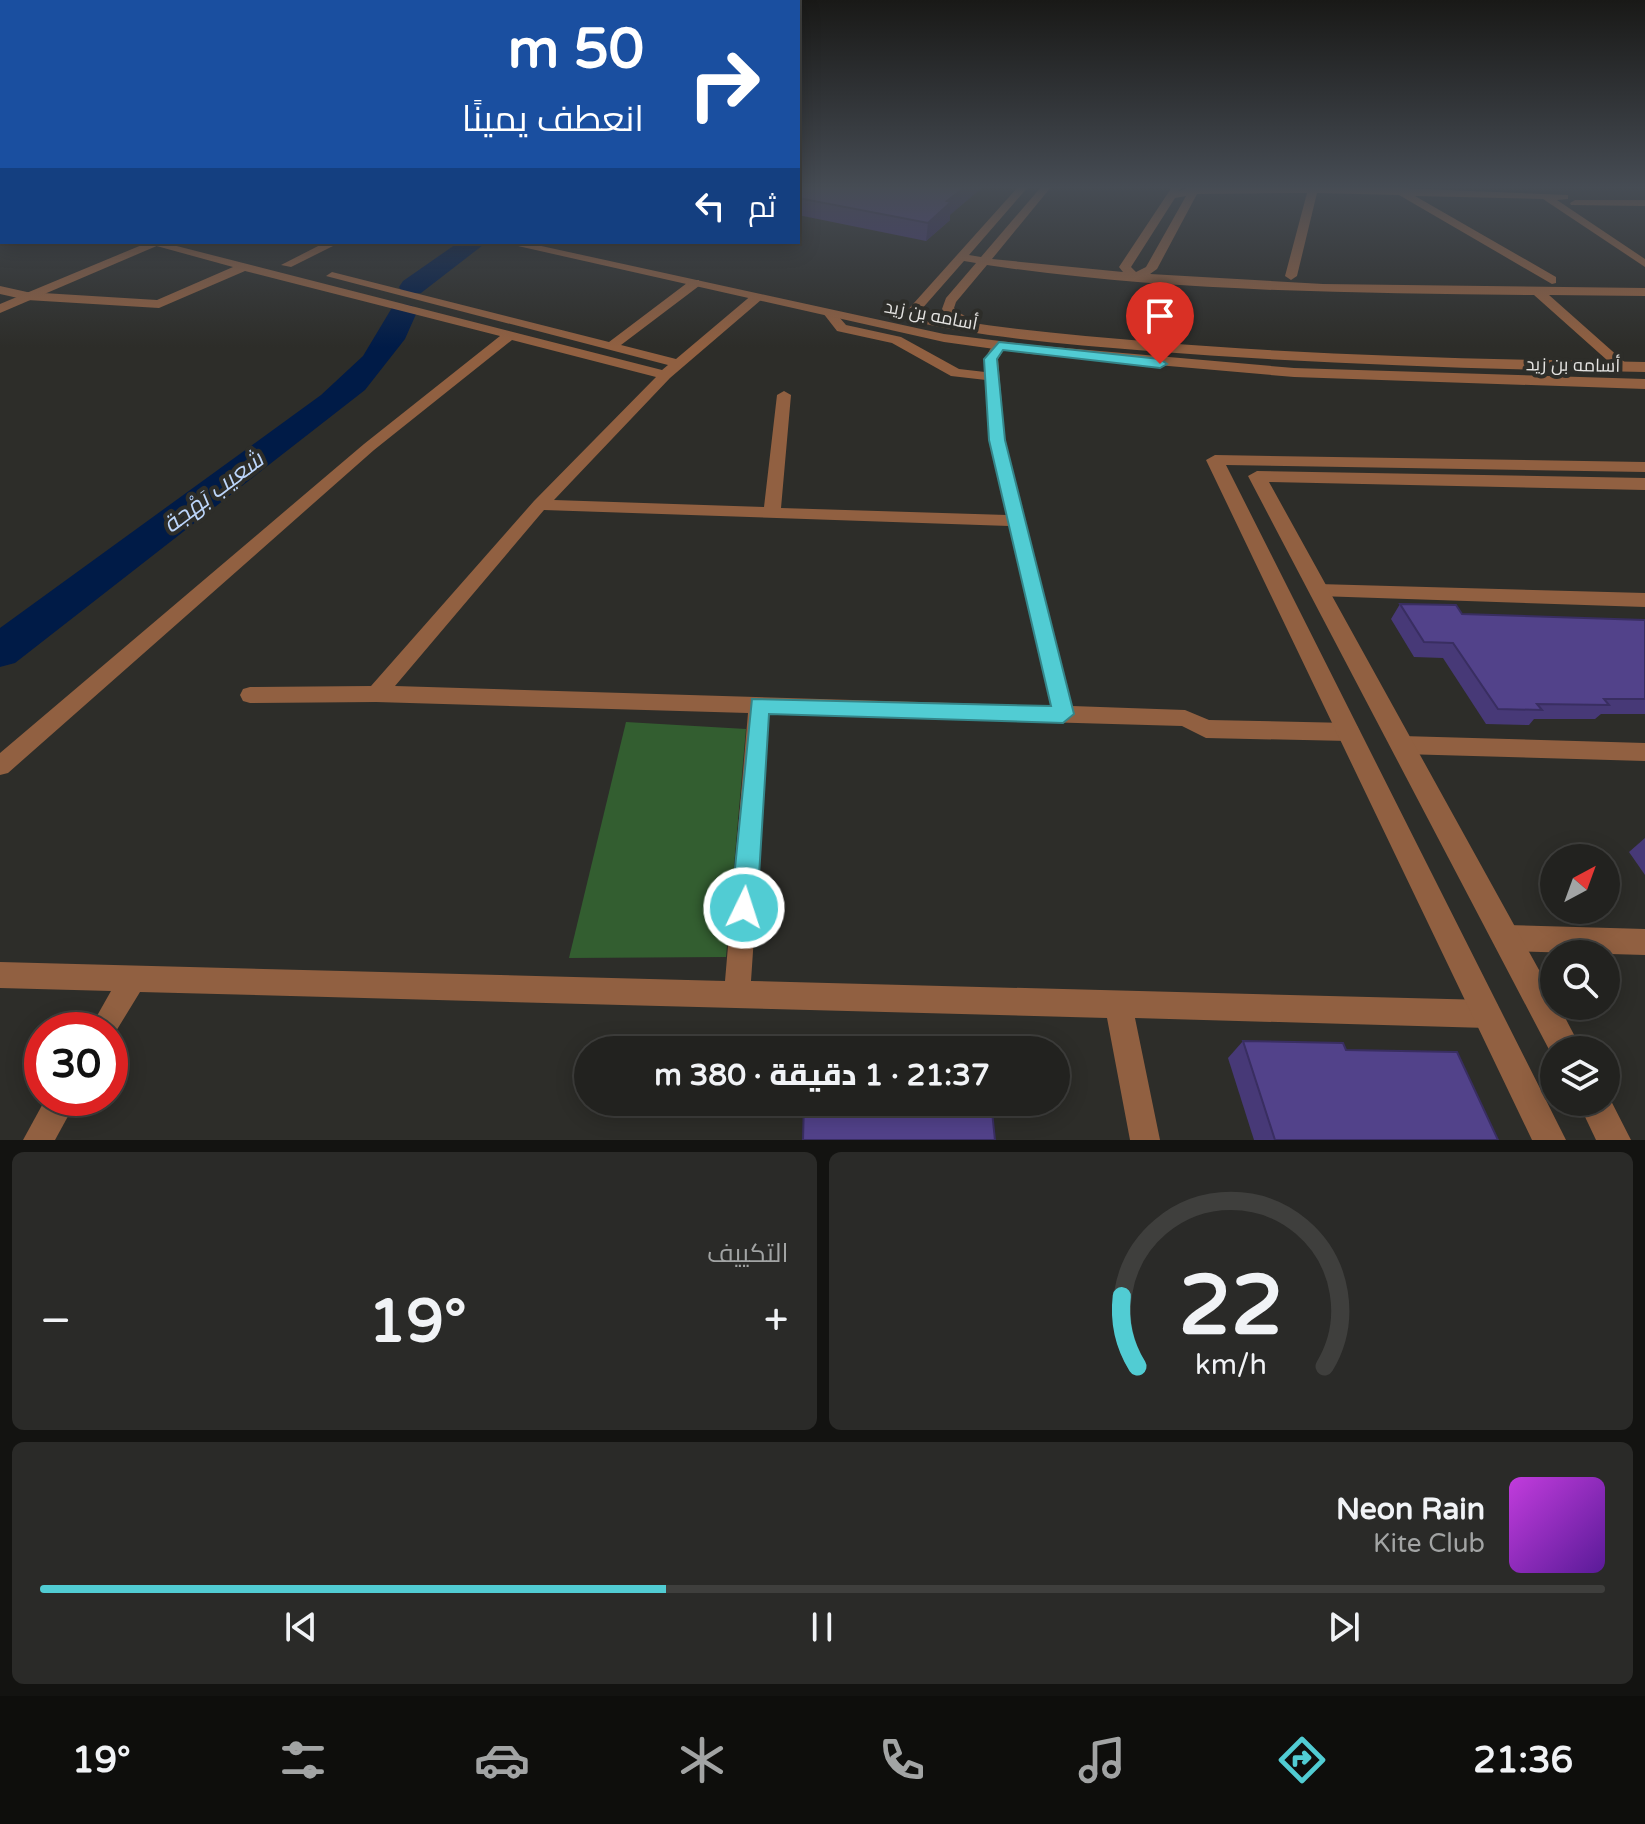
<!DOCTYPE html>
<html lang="ar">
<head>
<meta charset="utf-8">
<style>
	:root { --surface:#22221f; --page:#2a2a28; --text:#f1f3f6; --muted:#a2a4a4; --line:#3f3f3d; --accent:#51ccd3 }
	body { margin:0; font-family:"Varela Round",Cairo,sans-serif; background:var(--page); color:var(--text); direction:rtl; height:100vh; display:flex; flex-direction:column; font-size:30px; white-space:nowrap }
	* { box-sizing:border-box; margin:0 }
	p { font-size:26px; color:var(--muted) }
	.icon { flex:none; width:44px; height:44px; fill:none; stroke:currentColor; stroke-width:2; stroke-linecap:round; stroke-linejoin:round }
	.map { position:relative; height:1140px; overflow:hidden; direction:ltr }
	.side { display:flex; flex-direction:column; gap:12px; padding:12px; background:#131311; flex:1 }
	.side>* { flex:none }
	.top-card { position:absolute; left:0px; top:0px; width:800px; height:244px; box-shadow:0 4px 20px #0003,0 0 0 2px var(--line); direction:rtl; background:#1a4fa0; color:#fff; overflow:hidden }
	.needle { width:52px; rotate:41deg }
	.controls { position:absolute; left:1540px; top:844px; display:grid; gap:16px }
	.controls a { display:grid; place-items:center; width:80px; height:80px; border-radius:50%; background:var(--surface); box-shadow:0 4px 20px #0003,0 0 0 2px var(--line); font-size:40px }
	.speed { position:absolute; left:24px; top:1012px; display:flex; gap:16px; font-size:40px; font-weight:700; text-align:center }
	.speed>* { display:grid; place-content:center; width:104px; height:104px; border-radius:50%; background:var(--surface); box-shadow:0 4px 20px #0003,0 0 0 2px var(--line); line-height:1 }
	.speed .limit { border:12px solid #d22; background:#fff; color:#111 }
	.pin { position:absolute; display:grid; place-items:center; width:68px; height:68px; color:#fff; margin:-82px -34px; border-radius:50% 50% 50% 0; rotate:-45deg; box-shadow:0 0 8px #0007 }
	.pin .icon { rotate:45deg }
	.me { position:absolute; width:88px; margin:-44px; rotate:4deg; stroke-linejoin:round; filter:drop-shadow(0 0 6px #0008) }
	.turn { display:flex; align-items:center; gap:28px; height:168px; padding:0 24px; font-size:36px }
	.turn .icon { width:104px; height:104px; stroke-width:2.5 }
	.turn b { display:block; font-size:56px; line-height:68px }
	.then { display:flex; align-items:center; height:76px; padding:0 24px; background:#0003; gap:16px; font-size:30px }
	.big { font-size:60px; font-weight:800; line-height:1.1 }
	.side .card { flex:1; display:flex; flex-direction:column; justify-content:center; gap:12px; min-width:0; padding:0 28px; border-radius:12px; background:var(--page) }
	.side .dial { align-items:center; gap:0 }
	.dial svg { height:208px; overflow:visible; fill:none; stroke:var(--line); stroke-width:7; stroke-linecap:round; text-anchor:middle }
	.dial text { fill:var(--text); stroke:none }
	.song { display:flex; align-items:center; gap:24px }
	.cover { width:96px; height:96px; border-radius:12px; background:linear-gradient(135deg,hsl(290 70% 55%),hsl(270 70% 35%)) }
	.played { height:8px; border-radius:4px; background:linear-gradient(90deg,var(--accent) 40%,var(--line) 40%) }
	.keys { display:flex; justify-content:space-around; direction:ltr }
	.heat { display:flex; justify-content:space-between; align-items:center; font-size:44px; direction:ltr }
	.side .tiles { flex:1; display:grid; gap:12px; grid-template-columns:1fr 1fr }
	.card:last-child { grid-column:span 2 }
	.trip { position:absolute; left:574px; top:1036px; width:496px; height:80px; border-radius:40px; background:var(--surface); box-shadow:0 4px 20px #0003,0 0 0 2px var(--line); font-weight:800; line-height:80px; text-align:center; direction:rtl }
	.tabs { display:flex; height:128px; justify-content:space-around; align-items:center; background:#0e0e0c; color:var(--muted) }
	.tabs .icon { width:56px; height:56px }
	.tabs .current { color:var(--accent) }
	.tabs b { font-size:36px; color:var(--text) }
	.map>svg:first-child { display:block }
	.green { fill:#335e30 }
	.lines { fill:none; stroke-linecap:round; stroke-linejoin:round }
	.river { fill:#001b47; fill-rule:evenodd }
	.minor { fill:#916041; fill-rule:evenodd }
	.tertiary { fill:#916041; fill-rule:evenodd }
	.wall { fill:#473977 }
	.shaded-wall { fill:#392e61 }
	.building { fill:#52428a; stroke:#392e61; stroke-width:2 }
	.route { fill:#51ccd3; stroke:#358589; stroke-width:2 }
	.labels { text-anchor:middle; stroke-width:8; stroke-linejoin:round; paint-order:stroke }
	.far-street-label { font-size:18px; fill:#e4e3e1; stroke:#2d2d29 }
	.water-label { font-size:24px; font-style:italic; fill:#bcd5fa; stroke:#2d2d29 }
</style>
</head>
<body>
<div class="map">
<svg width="1645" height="1140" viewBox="0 0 1645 1140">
	<rect width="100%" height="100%" fill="#2d2d29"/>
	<!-- green -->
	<path class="green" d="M626,722L746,729L726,957L569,958Z"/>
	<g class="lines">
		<!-- river -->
		<g class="river">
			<path d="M459,242H487L421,293H403L399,287L403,281Z"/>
			<path d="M403,304L413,306L417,312L405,339L365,390L15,663L0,667V628L321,395L363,356L393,306Z"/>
		</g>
		<!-- minor -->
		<g class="minor">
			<path d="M1018,187H1028L969,255L981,257L1041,187H1051L992,259L1123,272L1119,267L1172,187H1182L1179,191L1191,187L1399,188L1568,195V199L1557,200L1645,259V267L1543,199L1415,196L1556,277V283L1552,284L1399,195L1317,193L1297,276L1291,280L1285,276L1307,193L1197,194L1157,269L1150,274L1323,284L1645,288V296L1549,295L1629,366L1627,369H1617L1534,295C1352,293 1167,292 987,265L956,302L954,308C963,317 974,319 981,327L975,331L954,323L942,309L946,298L976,263L964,261L913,319H905V313ZM1186,196L1146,267L1136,272L1131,267L1175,198Z"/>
			<path d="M1575,200H1645V206L1571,205L1570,203Z"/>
			<rect x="0" y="201" width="2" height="7"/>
			<rect x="0" y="231" width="2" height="6"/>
			<path d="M142,242H161L662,370L668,365L326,276L332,272L609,342L691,280H699V286L621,345L676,359L753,294H761V300L670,378L554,500L764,507L777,395L784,391L791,395L781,508L1007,515L989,440L986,380L951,376L892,343L837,331L823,313L833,310L846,325L901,337L959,369L985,372C984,359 987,354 994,343H1004L1006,346L998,359L1005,440L1072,706L1185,710L1209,720L1349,723L1357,726L1360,732L1357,738L1349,741L1206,738L1182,726L769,714L751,981L1487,1000L1497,1004L1501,1014L1497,1024L1487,1028L1135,1018L1160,1140H1130L1107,1018L140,992L110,1041V1030H89L111,991L0,988V962L725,981L748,713L376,702L250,703L243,701L240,695L243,689L250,687L371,686L534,501L656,377L512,340L374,450L8,773L0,775V753L364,444L500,336L245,271L159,308L27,300L0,294V286L27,292L157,300L233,267ZM544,510L1009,526L1051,706L395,686Z"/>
			<path d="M326,242H341L291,267L281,265Z"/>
			<path d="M1318,584L1645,593V607L1318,596L1309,590Z"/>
			<path d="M1402,736L1645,743V761L1402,754L1394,751L1391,745L1394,739Z"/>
			<path d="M1506,925L1645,929V955L1506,951L1497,947L1493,938L1497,929Z"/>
			<path d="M46,1098H78L55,1140H23Z"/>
		</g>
		<!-- tertiary -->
		<g class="tertiary">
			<path d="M149,242H166L0,313V304Z"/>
			<path d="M500,242H523L944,334L1031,345L1294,368L1645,379V389L1294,377L1031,354L944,342Z"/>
			<path d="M908,312C989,328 1072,335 1155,342C1318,356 1481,359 1645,362V372C1480,369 1314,364 1149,351C1067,344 983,338 903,319L901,316Z"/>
			<path d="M1215,455L1645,462V472L1226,465L1566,1140H1532L1206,460Z"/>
			<path d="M1257,471L1645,478V490L1269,482L1554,997V1006H1559L1582,1050H1554V1059L1248,476Z"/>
			<path d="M1606,1091L1631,1140H1596L1578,1102H1606Z"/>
		</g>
	</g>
	<!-- wall -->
	<g class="wall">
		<path d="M798,187L950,215V220L926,241L798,215Z"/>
		<path d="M1400,604L1462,614L1645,620V714H1601L1595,719H1534L1529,725L1486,724L1443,658L1414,657L1391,619Z"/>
		<path d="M1645,838V875L1629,852Z"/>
		<path d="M1243,1041L1346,1050L1498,1140H1254L1228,1058Z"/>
	</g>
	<!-- shaded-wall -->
	<path class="shaded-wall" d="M965,187H983L950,215V220L926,241L928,223L947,201Z"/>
	<!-- building -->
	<g class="building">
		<path d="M798,187H965L947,201L951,202L928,223L798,198Z"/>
		<path d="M1400,604L1456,605L1462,614L1645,620V699H1604L1609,705L1537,704L1542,710L1498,709L1453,643L1424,642Z"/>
		<path d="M1243,1041L1343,1043L1346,1050L1457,1052L1498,1140H1275Z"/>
		<path d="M804,1102H991L995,1140H803Z"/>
	</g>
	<!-- sky -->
	<linearGradient id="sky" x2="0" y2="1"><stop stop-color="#191917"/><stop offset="0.54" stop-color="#464c54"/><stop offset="1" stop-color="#464c54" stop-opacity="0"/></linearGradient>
	<rect width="1645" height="347" fill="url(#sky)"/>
	<!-- route -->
	<path class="route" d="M999,342L1160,359L1167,364L1160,368L1003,350L997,359L1005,440L1074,714L1063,723L769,714L757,908L753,917L744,920L735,917L731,908L752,699L1051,706L989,440L984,359Z"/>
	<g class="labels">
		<!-- far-street labels -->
		<g class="far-street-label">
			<text transform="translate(931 315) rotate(11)" y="6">أسامه بن زيد</text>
			<text transform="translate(1573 365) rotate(1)" y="6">أسامه بن زيد</text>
		</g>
		<!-- water labels -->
		<g class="water-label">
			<text transform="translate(213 492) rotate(-37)" y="8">شعيب بَهْجة</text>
		</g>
	</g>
</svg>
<div class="controls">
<a><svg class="needle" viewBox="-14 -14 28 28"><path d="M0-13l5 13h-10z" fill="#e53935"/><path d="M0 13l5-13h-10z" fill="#a2a4a4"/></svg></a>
<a><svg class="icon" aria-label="search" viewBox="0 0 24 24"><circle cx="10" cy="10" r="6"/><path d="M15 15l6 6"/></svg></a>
<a><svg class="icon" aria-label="layers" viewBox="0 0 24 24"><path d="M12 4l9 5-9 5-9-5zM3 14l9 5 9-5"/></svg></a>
</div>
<div class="speed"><div class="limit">30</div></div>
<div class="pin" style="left:1160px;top:364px;background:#d93025"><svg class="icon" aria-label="arrive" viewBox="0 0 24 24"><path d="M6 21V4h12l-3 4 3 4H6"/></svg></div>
<svg class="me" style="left:744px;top:908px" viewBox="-20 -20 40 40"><circle r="17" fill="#51ccd3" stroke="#fff" stroke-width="3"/><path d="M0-11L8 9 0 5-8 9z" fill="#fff"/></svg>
<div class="trip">21:37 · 1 دقيقة · 380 m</div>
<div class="top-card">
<div class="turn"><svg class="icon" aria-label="right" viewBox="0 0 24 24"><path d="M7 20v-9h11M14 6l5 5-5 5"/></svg><div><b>50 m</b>انعطف يمينًا</div></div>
<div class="then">ثم<svg class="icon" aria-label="left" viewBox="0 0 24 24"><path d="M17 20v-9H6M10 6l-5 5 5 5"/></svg></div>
</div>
</div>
<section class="side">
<div class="tiles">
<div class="card dial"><svg viewBox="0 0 100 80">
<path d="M14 69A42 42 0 1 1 86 69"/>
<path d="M14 69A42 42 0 0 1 8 42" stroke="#51ccd3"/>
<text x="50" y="56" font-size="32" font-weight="700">22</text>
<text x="50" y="72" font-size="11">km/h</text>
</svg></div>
<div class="card"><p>التكييف</p>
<div class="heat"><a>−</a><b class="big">19°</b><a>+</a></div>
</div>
<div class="card">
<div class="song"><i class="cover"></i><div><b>Neon Rain</b><p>Kite Club</p></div></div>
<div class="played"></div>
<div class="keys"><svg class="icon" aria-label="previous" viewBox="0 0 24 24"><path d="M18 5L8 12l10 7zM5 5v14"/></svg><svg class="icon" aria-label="pause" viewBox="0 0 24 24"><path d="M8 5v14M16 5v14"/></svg><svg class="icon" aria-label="next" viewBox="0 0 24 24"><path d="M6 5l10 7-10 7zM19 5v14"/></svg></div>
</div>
</div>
</section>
<nav class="tabs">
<b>21:36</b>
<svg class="icon current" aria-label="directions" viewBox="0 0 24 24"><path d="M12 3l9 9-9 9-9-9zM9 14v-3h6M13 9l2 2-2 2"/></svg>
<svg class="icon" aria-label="music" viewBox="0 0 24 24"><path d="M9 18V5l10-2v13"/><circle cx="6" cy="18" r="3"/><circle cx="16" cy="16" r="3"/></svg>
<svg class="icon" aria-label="phone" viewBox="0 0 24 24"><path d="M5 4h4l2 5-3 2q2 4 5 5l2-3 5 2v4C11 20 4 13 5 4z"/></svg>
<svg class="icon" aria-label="climate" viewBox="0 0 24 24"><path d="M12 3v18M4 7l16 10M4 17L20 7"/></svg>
<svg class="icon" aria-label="car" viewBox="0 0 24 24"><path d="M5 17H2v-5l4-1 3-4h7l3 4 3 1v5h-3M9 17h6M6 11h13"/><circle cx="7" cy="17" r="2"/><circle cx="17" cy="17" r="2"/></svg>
<svg class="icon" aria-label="filters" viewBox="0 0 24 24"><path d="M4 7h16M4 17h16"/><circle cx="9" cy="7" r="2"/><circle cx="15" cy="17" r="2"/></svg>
<b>19°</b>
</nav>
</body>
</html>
